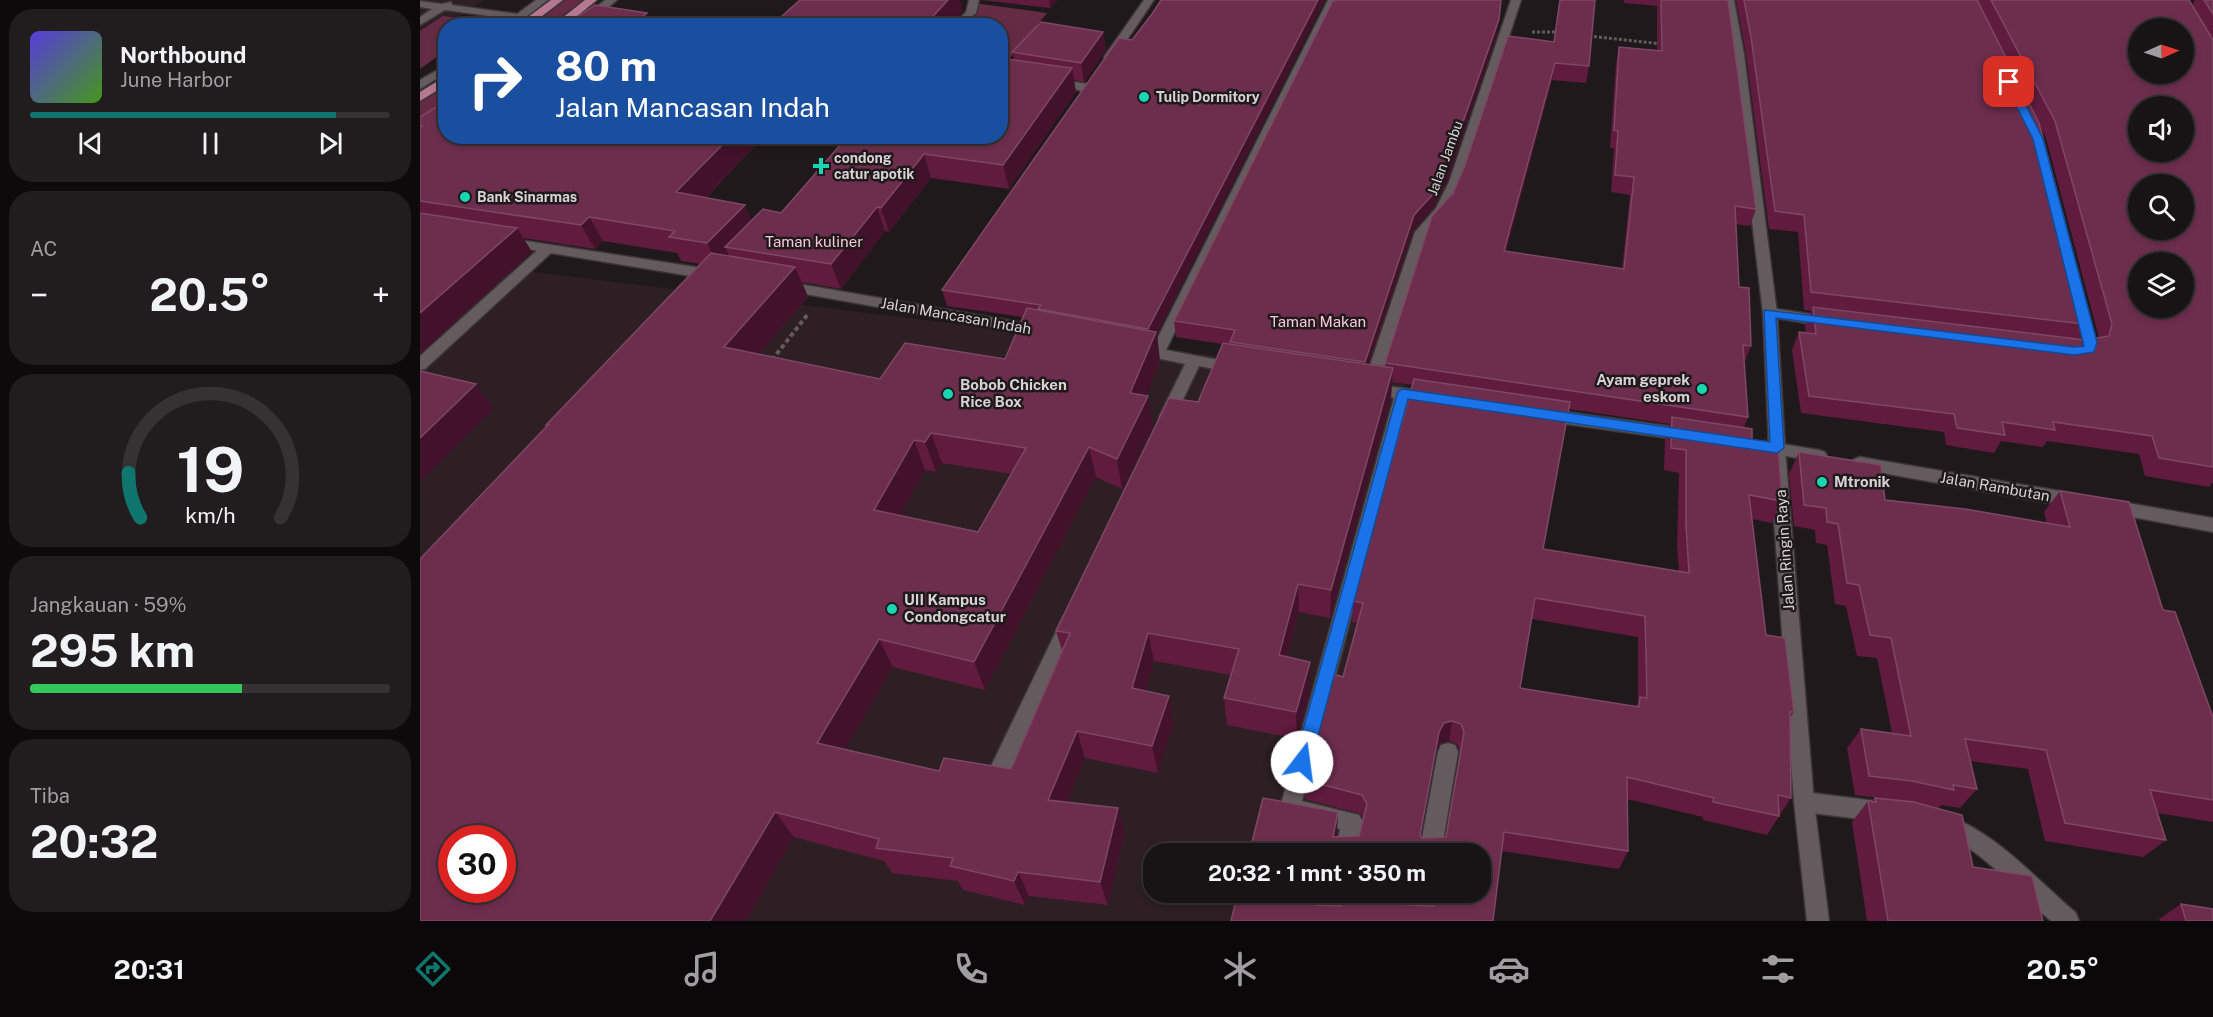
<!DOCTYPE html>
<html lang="id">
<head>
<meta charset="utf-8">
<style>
	:root { --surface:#181314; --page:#211c1d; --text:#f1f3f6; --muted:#9f9ea0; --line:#363234; --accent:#0f766e }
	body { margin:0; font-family:"Public Sans",sans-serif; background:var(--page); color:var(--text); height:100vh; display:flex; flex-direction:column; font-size:22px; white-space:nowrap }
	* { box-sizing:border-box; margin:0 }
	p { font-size:20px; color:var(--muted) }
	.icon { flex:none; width:33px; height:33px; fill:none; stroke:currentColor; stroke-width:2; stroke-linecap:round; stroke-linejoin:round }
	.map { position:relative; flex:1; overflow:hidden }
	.sheet { display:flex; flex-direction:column; gap:9px; padding:9px; background:#0d0a0b; width:420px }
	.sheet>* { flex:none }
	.hud { position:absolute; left:18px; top:18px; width:570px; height:126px; border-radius:24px; box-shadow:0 3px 9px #0003,0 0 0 2px var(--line); background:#1a4fa0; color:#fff; overflow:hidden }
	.needle { width:39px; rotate:87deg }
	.fabs { position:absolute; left:1708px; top:18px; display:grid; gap:12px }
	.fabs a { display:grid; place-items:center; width:66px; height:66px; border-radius:50%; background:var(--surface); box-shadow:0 3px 9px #0003,0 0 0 2px var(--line); font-size:30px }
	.speed { position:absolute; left:18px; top:825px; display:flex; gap:12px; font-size:30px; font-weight:700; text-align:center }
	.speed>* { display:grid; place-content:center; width:78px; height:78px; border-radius:50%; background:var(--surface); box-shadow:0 3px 9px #0003,0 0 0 2px var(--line); line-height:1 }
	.speed .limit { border:9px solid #d22; background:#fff; color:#111 }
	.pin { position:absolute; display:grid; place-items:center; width:51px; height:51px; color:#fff; margin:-26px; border-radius:12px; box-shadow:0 3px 9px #0006 }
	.me { position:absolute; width:66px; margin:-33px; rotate:15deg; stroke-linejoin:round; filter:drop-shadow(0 0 4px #0008) }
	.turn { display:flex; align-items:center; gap:21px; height:126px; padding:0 18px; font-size:27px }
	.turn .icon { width:78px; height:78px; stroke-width:2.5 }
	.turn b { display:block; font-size:42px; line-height:51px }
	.big { font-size:45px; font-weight:700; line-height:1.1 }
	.sheet .tile { flex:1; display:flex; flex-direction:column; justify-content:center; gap:9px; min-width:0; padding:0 21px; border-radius:24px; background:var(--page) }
	.sheet .dial { align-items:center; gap:0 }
	.dial svg { height:156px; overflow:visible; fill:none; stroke:var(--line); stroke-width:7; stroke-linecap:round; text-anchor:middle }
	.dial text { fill:var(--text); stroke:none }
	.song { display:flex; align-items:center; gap:18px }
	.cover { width:72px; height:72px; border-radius:9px; background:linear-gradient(135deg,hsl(250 70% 55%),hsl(100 70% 35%)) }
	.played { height:6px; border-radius:3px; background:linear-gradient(90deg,var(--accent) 85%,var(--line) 85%) }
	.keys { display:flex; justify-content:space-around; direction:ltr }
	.heat { display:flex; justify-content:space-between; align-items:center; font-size:33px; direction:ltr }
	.charge { height:9px; border-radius:4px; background:linear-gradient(90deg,#34c759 59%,var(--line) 0) }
	.trip { position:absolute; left:723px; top:843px; width:348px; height:60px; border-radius:24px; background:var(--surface); box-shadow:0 3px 9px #0003,0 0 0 2px var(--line); font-weight:700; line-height:60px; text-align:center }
	.menu { display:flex; height:96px; justify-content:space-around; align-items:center; background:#0a0808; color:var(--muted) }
	.menu .icon { width:42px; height:42px }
	.menu .current { color:var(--accent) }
	.menu b { font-size:27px; color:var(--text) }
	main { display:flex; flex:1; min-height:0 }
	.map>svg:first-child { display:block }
	.built { fill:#2d1f24; fill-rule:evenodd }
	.green { fill:#662b44 }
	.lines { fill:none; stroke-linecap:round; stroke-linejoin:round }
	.service-casing { stroke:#3a3537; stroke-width:3 }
	.minor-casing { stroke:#3a3537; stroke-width:3 }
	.tertiary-casing { stroke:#3a3537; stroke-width:3 }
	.secondary-casing { stroke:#3a3537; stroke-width:3 }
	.trunk-casing { stroke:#3a3537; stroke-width:3 }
	.path-far1 { stroke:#615b5c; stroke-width:3; stroke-dasharray:3 2; stroke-linecap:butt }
	.path { stroke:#615b5c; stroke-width:4; stroke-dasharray:4.5 3; stroke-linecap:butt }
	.service { fill:#645b5e; fill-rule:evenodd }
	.minor { fill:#645b5e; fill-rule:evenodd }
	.tertiary { fill:#645b5e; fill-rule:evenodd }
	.secondary { fill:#645b5e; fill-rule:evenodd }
	.trunk { fill:#b47890; fill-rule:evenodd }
	.wall { fill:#601b3e; fill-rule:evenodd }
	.shaded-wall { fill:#411229 }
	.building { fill:#6d2e4e; stroke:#7d4863; stroke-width:1.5; fill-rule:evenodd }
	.route { fill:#1a73e8; stroke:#114b97; stroke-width:1.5 }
	.poi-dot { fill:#19d5b2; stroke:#20191b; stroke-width:2 }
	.labels { text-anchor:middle; stroke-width:5; stroke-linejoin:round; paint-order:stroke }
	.far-poi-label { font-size:14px; font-weight:bold; fill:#d7d2d3; stroke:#20191b; text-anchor:start }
	.far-street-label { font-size:14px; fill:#d7d2d3; stroke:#20191b }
	.park-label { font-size:15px; fill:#f4c6d7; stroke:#20191b }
	.street-label { font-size:15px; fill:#d7d2d3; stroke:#20191b }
	.poi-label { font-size:15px; font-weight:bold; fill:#d7d2d3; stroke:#20191b; text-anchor:start }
</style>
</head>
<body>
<main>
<section class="sheet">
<div class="tile">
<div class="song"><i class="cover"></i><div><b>Northbound</b><p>June Harbor</p></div></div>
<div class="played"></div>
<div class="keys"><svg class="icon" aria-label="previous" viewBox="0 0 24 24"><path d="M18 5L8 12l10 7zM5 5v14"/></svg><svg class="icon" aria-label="pause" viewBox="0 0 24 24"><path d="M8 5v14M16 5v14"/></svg><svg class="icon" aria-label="next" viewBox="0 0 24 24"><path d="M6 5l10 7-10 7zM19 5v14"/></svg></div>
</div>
<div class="tile"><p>AC</p>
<div class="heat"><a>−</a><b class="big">20.5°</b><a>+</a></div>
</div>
<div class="tile dial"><svg viewBox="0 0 100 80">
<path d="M14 69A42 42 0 1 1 86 69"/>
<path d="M14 69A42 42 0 0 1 8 46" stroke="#0f766e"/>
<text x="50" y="56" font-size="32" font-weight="700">19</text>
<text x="50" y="72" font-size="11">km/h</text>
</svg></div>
<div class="tile"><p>Jangkauan · 59%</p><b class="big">295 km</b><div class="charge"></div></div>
<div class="tile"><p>Tiba</p><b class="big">20:32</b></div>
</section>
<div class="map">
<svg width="1793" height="921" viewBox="0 0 1793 921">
	<rect width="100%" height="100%" fill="#20191b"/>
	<!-- built -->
	<g class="built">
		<path d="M0,0H64L0,43Z"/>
		<path d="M0,258L986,379L898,853L734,854V892L891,893L885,921H0ZM32,838H82V890H32Z"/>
	</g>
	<!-- green -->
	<g class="green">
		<path d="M135,0H164L129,25L99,26Z"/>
		<path d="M553,3L627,13L581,69L580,26H534Z"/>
		<path d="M23,16L68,22L63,25L26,26L25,51L0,69V31Z"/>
		<path d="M25,77V101L0,120V95Z"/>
	</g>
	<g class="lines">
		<!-- service casing -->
		<g class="service-casing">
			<g id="service">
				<path d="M549,0H559L556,13L547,20L542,17L546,12Z"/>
				<path d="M0,1L21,4L31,2L32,5L98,14L103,17L98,20L25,10L0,25V17L12,9L0,7Z"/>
				<path d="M127,245L132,246L134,249L132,252L5,369L0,370V356L122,246Z"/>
				<path d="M1384,792L1464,802L1471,805L1474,812L1471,819L1464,822L1384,812L1377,809L1374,802L1377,795Z"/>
				<path d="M1527,815C1580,836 1614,877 1656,913L1659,921H1631C1594,889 1565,852 1520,832L1516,825L1520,818Z"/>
			</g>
		</g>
		<!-- minor casing -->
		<g class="minor-casing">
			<g id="minor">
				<path d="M724,0H734L694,59H686L684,57Z"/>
				<path d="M908,0H918L746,350L815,363L820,364L823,368L820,372L815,373L779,366L753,421H741L739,417L765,364L717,354L709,349L717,344L733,347Z"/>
				<path d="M1091,0H1101L1041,182L1029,209L1008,233L960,385L1011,392L1017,394L1019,398L1017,402L1011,404L989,400L882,801L939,815L943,822L936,854H914L920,829L870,818L863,815L860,808L974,398L944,393L942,389L995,232L1016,208L1029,182Z"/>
				<path d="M547,14L552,17L545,26H534L543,15Z"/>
				<path d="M635,79L668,84L674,88L668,92L631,85L629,83Z"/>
				<path d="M87,238L295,270L302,275L295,280L82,245L80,242Z"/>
				<path d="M362,281L621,326L628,331L621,336L357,289L355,286L357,283Z"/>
				<path d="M1350,308L1410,317L1417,322L1410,327L1345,316L1343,313L1345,310Z"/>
				<path d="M1125,409L1269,429L1275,431L1277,435L1275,439L1269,441L1125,421L1119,419L1117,415L1119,411Z"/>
				<path d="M1345,441L1399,450L1405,452L1407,456L1405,460L1399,462L1339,451L1337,447L1339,443Z"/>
				<path d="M1440,457L1657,494L1663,496L1666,501L1663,506L1657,508L1440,469L1434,467L1432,463L1434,459Z"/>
				<path d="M1691,500L1793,518V532L1685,512L1682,507L1685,502Z"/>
				<path d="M650,614L657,617L659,622L587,776L580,778L573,776L570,769L573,762L643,617Z"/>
				<path d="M1028,743L1035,745L1038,752L1021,854H999L1018,752L1021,745Z"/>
				<path d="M904,892H926L919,921H897Z"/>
				<path d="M992,892H1014L1009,921H987Z"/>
			</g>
		</g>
		<!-- tertiary casing -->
		<g class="tertiary-casing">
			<g id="tertiary">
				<path d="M116,0H128L94,26H81Z"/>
				<path d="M185,0H197L166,26H153Z"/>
				<path d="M26,65V73L0,89V80Z"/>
			</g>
		</g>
		<!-- secondary casing -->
		<g class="secondary-casing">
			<path id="secondary" d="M1304,0H1314L1324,54L1357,313L1365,448L1394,802L1409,921H1387L1374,802L1349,448L1343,313L1312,54Z"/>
		</g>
		<!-- trunk casing -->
		<g class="trunk-casing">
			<g id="trunk">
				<path d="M131,0H143L109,26H96Z"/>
				<path d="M165,0H177L145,26H132Z"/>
				<path d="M26,76V85L0,101V92Z"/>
			</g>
		</g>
		<!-- path-far1 -->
		<g class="path-far1">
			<path d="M1112,32H1140"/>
			<path d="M1169,36L1242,44"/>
		</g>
		<!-- path -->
		<path class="path" d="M352,360L388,314"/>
		<!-- service -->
		<use href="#service" class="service"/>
		<!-- minor -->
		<use href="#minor" class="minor"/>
		<!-- tertiary -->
		<use href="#tertiary" class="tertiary"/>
		<!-- secondary -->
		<use href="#secondary" class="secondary"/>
		<!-- trunk -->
		<use href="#trunk" class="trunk"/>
	</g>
	<!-- wall -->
	<g class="wall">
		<path d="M561,0H637L630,8Z"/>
		<path d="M741,0H905L737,334L740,362L726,395L733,426L702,489L676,477L565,690L473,667L425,749L519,771L591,769L642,650L636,631L778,402L802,344L756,337L754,321L1077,34L1027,181L1014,207L993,231L949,364L965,366V363L1033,193L1045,165L1088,36L1169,66L1166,83L1132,80L1086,252L1202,269L1210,195L1191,192L1194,148H1190L1196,64L1199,47L1237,50V6L1204,3V0H1308L1336,209L1330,226L1316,224L1319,287L1331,346L1324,363L1328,417L1324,428L1332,440L1362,501L1352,523L1332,519L1346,635L1374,712L1370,718L1371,798L1347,835L1283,820V817L1207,799L1208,851L1199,869L1082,851L1073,921H811L902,892L899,905L1013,906L1015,892H1060V854H829L917,831L916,837L939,836L943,819L941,814L885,799V780L923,677L938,623L932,622L933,601L992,385L972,382L971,398L910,618L879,612L867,657L890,662V690L877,739L807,725L804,698L811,675L734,661L725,691L754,723L738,773L665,758L647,802L698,808L705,833L688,905L609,896L605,905L543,890L538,881L472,873L464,861L374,837L326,921H0L127,426L126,425L280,264L261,261L257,253L183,241L175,249L103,238L112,252L0,354V117L344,136L286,198L332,221L361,213L594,60L592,52L683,32L686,50L664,82L654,80L656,92L589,189L511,178L469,232L465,231L421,289L382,282L388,297L339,354L460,379L585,359L603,317L527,306L522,290L732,14ZM1149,409L1250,424L1245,439L1244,470L1259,473L1257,547L1259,571L1123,549ZM522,463L591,474L558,532L480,516L505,470L516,472ZM1112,619L1218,637V701L1216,707L1100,688ZM1029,741L1037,744L1040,752L1026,837L1002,838L1000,836L1016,752L1020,743Z"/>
		<path d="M1316,0H1769L1772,6L1775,0H1793V482L1789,487L1725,476L1719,454L1627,441L1623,447L1581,441L1574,453L1526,445L1524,432L1381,413L1372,350L1379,332L1386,333L1385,325L1391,311L1384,310L1378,232L1349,229L1326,54ZM1620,126L1626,138L1679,338L1665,340H1662L1672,325Z"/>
		<path d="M1379,452L1465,500L1627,523L1624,512L1640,491L1743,610L1793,717V822L1737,813L1746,840L1723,857L1625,841L1608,769L1550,761L1557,789L1540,808L1521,805L1518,809L1553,867L1623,921H1447L1432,822L1448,801H1452L1455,798L1481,801L1435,795L1427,748L1441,729L1472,733L1457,658L1437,656L1426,606L1415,604L1407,545L1396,543L1395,530L1374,526L1369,474Z"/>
		<path d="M1761,904L1793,921H1740L1739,919Z"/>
	</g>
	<!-- shaded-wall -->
	<g class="shaded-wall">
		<path d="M528,0H540L543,11L530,26H504Z"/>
		<path d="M629,0H637L630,8Z"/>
		<path d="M898,0H905L737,334L740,362L716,421L728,396L733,426L702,489L697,459L710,393L728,329Z"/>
		<path d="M227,13L232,26L215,22Z"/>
		<path d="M1079,19L1077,34L1027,181L1014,207L993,231L944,378L945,362L994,215Z"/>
		<path d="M683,32L686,50L664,82L661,63Z"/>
		<path d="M1135,63L1132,80L1082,269L1084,251Z"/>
		<path d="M652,68L656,92L589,189L583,165Z"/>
		<path d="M311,136H344L268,216L256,192Z"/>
		<path d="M504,154L511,178L469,232L461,208Z"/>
		<path d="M325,205L336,230L305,247L309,256L298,267L287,243Z"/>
		<path d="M457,207L465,231L421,289L411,264Z"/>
		<path d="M169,217L183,241L175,249L161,225Z"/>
		<path d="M97,228L112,252L0,354V313Z"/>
		<path d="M375,267L388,297L319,377L304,347Z"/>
		<path d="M973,368L971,398L910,618L911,590Z"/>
		<path d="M56,384L74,409L0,482V438Z"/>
		<path d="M511,433L522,463L516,472L505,442Z"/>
		<path d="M494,440L505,470L467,540L454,510Z"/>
		<path d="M669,447L676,477L565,690L554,662Z"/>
		<path d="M878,584L879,612L860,683L859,655Z"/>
		<path d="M728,633L734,661L718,716L712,688Z"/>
		<path d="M459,639L473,667L414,769L397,743Z"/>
		<path d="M890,662V690L877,739L876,712Z"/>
		<path d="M749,696L754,723L738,773L732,746Z"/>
		<path d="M1032,721L1029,741L1020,743L1016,752L997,854L1019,732L1024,723Z"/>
		<path d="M657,731L665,758L638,825L628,800Z"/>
		<path d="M698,808L705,833L688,905L680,882Z"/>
		<path d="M355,812L374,837L326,921H290Z"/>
		<path d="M918,812L917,831L913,854V837Z"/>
		<path d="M598,872L609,896L605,905L594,881Z"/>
		<path d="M898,892H902L896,921L895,905Z"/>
	</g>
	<!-- building -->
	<g class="building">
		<path d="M380,0H528L504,26H351Z"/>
		<path d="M741,0H898L728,329L618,309L621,305L522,290L699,38L712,40L732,14Z"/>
		<path d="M913,0H1081L1079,19L1028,165L1016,191L994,215L945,362L810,342L815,330L754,321Z"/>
		<path d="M1140,0H1175L1169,66L1135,63L1084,251L1204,269L1214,177L1195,175L1198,131L1194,130L1199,47L1242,51L1241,0H1308L1336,209L1315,206L1319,287L1329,288L1331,346L1323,345L1328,417L965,363L1012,216L1033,193L1045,165L1088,36L1134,42Z"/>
		<path d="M1324,0H1557L1619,123L1672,325L1391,292L1384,215L1355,211L1331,37Z"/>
		<path d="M1571,0H1769L1793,40V467L1739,458L1732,436L1633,422L1635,430L1582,422L1585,435L1537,428L1534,414L1389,396L1379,332L1396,334L1393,307L1665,340L1689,336L1692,324L1635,121ZM1719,28H1764V74H1719ZM1719,106H1764V152H1719ZM1719,184H1764V230H1719ZM1719,262H1764V308H1719Z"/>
		<path d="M1784,0H1793V14Z"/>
		<path d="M175,5L227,13L215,22L241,26H144Z"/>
		<path d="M621,22L683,32L661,63L592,52Z"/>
		<path d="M580,58L652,68L583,165L504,154L461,208L457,207L411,264L305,247L343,209L361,213L428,136H580Z"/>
		<path d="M26,101V136H311L256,192L325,205L287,243L249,237L255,231L169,217L161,225L0,201V128L2,126H0V117Z"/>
		<path d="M0,213L97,228L0,313Z"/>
		<path d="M291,253L375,267L304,347L460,379L485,343L585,359L607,308L736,332L710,393L728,396L697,459L669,447L554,662L459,639L397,743L519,771L524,758L591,769L650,633L636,631L749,398L778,402L803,343L973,368L911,590L878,584L859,655L890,662L876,712L804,698L819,649L728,633L712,688L749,696L732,746L657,731L628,800L698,808L680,882L598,872L594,881L530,866L533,858L456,848L459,839L355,812L290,921H0V559L128,425H126ZM511,433L606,448L558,532L454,510L494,440L505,442ZM32,838H82V890H32Z"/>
		<path d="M0,371L56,384L0,438Z"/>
		<path d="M994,379L1150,402L1123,549L1269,573L1266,525V450L1251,448L1252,417L1332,429V440L1358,444L1362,501L1329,495L1346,635L1365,638L1374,712H1370L1371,798L1358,795L1359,816L1293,802L1294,798L1207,777L1208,851L1084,832L1073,921H811L818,892H898L895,905L921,906L924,892H990L988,905L1014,906L1016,892H1060V854H829L843,798L918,812L913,837L939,836L947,804L942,795L885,780L913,674L923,677L943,603L933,601ZM1115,598L1225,616L1227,698L1220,697L1219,707L1100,688ZM1032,721L1041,724L1044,732L1026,837L1002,838L1000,835L1019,732L1024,723Z"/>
		<path d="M1379,452L1461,465L1465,500L1545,509L1650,527L1640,491L1709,502L1743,610L1755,612L1793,717V800L1730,790L1746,840L1645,823L1626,750L1545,739L1557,789L1533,785L1534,790L1492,781L1449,776L1441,729L1491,736L1471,638L1450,635L1439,585L1427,583L1418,524L1407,522L1406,508L1384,505Z"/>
		<path d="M1455,798L1494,802L1542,815L1553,867L1612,876L1623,921H1468L1448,801L1456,802Z"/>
		<path d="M1761,904L1793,909V921H1766Z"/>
	</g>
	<!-- route -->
	<path class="route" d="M1589,79L1594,82L1623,139L1677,342L1674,352L1654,355L1356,318L1364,448L1357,453L988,399L891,762L888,767L882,770L876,767L874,762L978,391L983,389L1350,442L1344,313L1345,310L1654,347L1664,346L1613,139L1584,82Z"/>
	<!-- markers -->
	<g class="poi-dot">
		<circle cx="724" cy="97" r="6"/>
		<path d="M398 157h6v6h6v6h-6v6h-6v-6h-6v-6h6z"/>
		<circle cx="45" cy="197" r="6"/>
		<circle cx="1282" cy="389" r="6"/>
		<circle cx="528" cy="394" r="6"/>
		<circle cx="1402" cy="482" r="6"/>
		<circle cx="472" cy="609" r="6"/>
	</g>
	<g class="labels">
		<!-- far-poi labels -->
		<g class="far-poi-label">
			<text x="736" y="102">Tulip Dormitory</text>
			<text x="414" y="163">condong<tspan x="414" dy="16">catur apotik</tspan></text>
			<text x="57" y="202">Bank Sinarmas</text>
		</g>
		<!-- far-street labels -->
		<g class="far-street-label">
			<text transform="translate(1025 158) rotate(-70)" y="5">Jalan Jambu</text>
		</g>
		<!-- park labels -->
		<g class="park-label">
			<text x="394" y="247">Taman kuliner</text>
			<text x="898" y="327">Taman Makan</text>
		</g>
		<!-- street labels -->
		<g class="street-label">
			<text transform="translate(536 316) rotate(10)" y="5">Jalan Mancasan Indah</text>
			<text transform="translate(1575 487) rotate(10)" y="5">Jalan Rambutan</text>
			<text transform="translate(1365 550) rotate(-94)" y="5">Jalan Ringin Raya</text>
		</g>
		<!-- poi labels -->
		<g class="poi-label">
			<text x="1270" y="385" text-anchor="end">Ayam geprek<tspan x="1270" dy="17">eskom</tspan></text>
			<text x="540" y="390">Bobob Chicken<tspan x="540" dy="17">Rice Box</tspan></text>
			<text x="1414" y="487">Mtronik</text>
			<text x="484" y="605">UII Kampus<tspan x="484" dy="17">Condongcatur</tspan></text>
		</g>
	</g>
</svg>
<div class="fabs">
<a><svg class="needle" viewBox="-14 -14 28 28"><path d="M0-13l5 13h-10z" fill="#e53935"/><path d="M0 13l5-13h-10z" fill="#9f9ea0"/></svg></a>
<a><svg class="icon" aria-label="sound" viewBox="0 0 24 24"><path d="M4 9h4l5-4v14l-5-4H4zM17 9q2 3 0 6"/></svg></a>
<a><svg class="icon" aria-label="search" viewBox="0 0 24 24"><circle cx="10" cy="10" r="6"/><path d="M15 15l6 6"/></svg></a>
<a><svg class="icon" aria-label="layers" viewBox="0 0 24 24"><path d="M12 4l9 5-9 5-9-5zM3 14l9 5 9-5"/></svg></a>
</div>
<div class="speed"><div class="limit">30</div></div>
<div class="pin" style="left:1589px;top:82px;background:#d93025"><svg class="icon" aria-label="arrive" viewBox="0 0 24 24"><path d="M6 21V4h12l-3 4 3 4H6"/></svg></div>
<svg class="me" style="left:882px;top:762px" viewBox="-20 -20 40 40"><circle r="19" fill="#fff"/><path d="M0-13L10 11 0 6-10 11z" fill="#1a73e8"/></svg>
<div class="trip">20:32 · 1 mnt · 350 m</div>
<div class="hud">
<div class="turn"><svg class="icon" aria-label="right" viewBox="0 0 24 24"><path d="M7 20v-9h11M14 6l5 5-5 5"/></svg><div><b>80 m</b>Jalan Mancasan Indah</div></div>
</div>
</div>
</main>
<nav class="menu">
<b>20:31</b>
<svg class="icon current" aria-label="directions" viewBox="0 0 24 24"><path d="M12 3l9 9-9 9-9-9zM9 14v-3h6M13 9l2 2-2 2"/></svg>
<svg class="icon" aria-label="music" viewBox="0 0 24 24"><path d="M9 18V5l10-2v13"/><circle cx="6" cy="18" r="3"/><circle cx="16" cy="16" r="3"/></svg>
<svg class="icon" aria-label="phone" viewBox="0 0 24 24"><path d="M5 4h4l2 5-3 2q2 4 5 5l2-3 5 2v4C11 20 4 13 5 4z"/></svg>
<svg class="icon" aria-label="climate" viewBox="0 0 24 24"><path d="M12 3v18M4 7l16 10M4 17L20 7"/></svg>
<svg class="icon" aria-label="car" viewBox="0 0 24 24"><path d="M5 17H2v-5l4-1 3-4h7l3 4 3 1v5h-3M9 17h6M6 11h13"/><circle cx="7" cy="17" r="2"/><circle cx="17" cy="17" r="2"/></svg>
<svg class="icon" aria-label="filters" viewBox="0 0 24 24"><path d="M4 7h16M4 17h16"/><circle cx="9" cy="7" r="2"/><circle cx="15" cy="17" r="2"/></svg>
<b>20.5°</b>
</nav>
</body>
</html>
